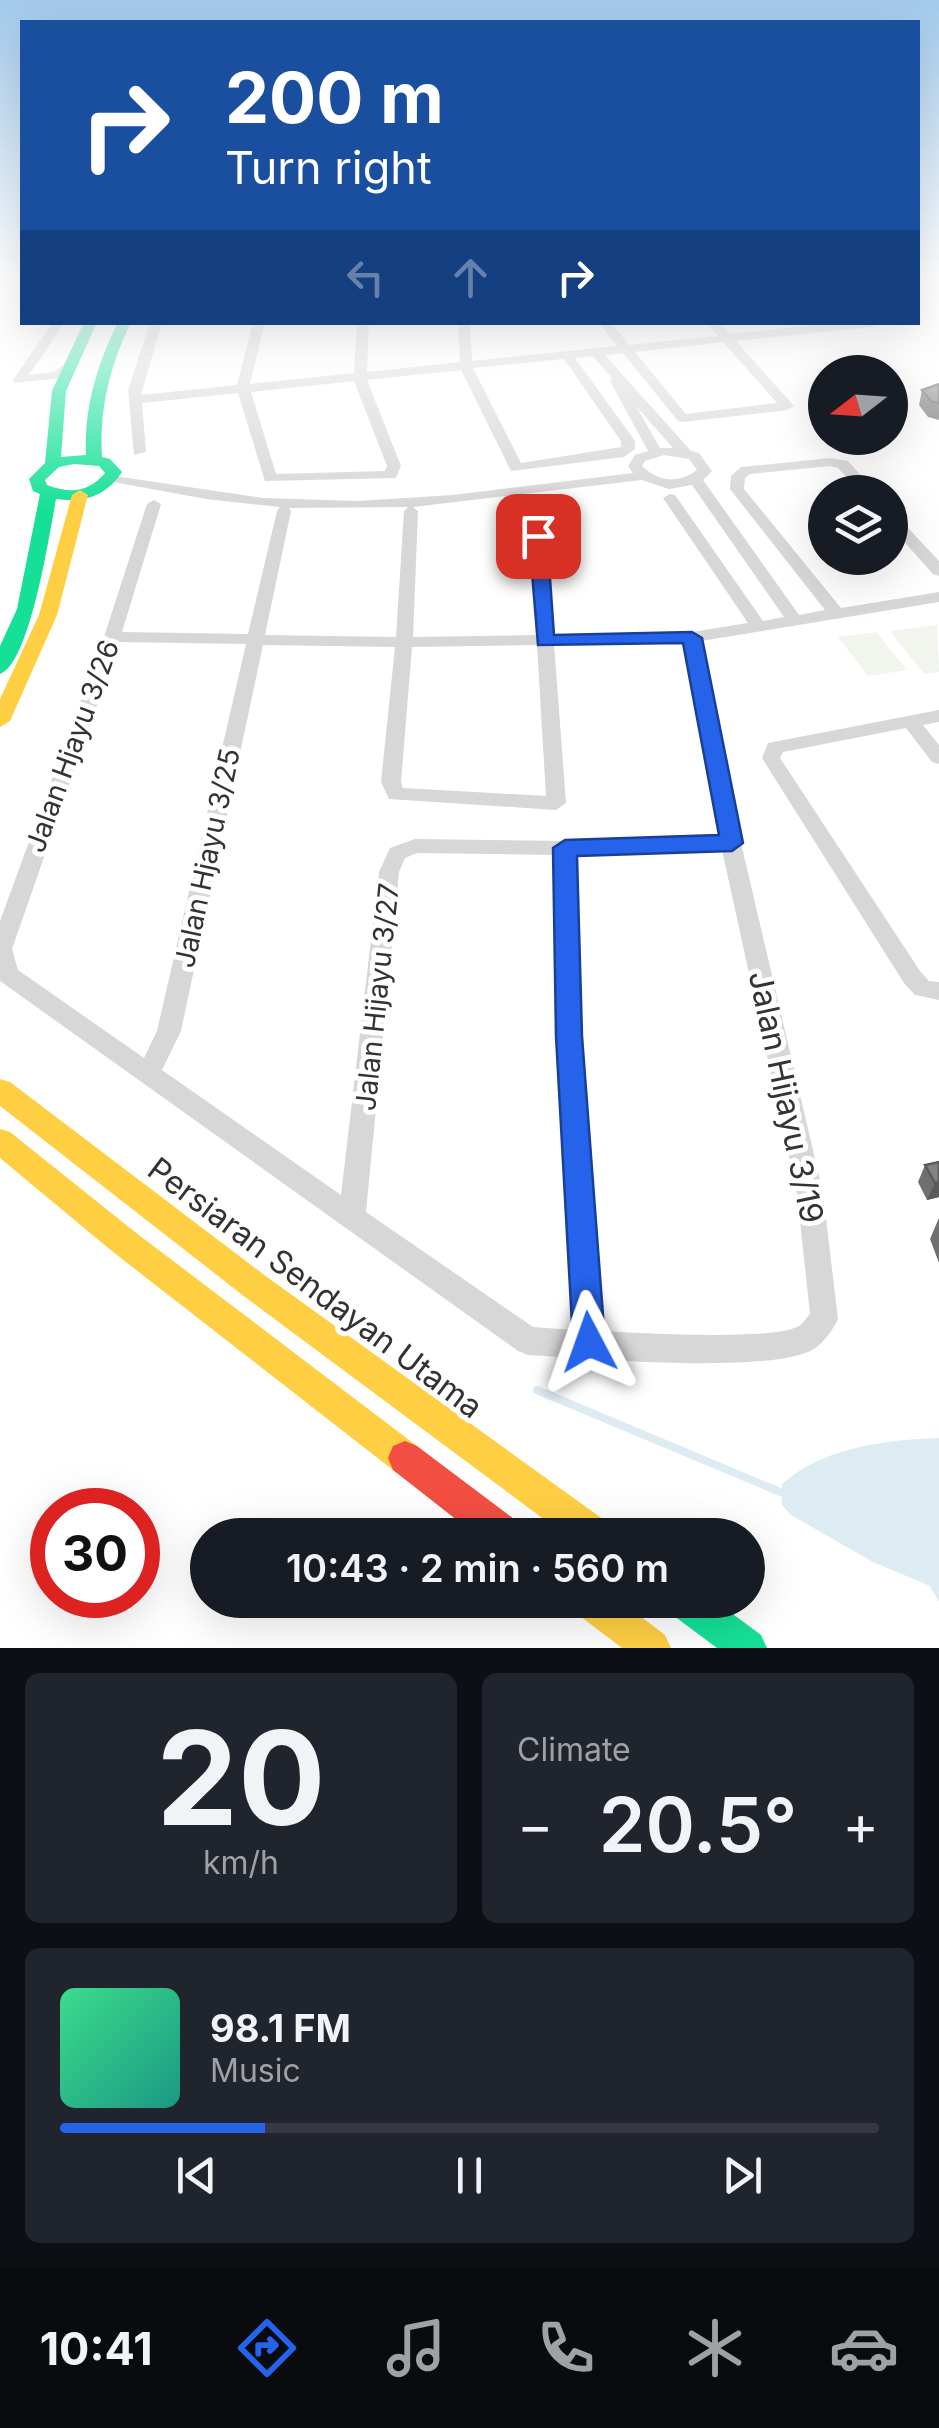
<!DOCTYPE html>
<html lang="en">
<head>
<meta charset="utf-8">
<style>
	:root { --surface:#171b24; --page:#20242c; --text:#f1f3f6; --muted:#9ea1a6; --line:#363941; --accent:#2563eb }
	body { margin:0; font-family:Inter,sans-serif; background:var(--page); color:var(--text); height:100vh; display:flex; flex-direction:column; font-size:38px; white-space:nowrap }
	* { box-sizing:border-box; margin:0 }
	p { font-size:32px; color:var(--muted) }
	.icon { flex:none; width:55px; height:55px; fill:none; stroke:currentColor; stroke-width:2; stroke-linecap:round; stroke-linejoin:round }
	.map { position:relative; height:1648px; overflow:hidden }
	.panel { display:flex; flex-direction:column; gap:25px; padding:25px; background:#0d0f14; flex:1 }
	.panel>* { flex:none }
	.hud { position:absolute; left:20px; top:20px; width:900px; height:305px; border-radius:0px; box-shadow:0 10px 40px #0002; background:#1a4fa0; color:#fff; overflow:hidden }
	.needle { width:65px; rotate:253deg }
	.tools { position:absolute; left:808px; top:355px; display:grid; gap:20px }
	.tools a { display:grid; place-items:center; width:100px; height:100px; border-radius:50%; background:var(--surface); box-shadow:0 10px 40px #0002; font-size:50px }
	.speed { position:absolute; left:30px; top:1488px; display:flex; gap:20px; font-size:50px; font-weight:700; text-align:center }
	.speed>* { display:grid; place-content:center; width:130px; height:130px; border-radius:50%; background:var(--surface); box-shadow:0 10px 40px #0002; line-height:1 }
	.speed .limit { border:15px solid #d22; background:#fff; color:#111 }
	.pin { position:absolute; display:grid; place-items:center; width:85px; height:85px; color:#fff; margin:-42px; border-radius:20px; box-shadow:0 5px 15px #0006 }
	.me { position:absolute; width:110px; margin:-55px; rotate:356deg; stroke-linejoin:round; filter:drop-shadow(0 0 8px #0008) }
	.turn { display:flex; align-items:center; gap:35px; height:210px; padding:0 40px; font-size:45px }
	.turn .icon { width:130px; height:130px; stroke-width:2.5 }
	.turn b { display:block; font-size:70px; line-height:85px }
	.lanes { display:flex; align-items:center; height:95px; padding:0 40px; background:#0003; justify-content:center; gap:50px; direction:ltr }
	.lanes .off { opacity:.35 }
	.big { font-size:75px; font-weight:600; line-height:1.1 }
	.panel .widget { flex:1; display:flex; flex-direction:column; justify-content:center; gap:15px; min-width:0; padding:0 35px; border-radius:15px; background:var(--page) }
	.panel .dial { align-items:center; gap:0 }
	.dial b { font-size:130px; line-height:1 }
	.song { display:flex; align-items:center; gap:30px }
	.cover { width:120px; height:120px; border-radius:15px; background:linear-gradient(135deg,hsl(150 70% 55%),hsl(170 70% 35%)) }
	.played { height:10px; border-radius:5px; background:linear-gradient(90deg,var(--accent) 25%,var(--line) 25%) }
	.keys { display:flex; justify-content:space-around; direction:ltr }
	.heat { display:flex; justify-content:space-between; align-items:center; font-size:55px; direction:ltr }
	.panel .tiles { flex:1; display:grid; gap:25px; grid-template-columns:1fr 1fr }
	.widget:last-child { grid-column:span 2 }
	.trip { position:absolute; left:190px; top:1518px; width:575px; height:100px; border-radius:50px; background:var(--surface); box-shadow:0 10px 40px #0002; font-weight:600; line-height:100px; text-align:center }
	.dock { display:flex; height:160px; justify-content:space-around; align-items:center; background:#090b0e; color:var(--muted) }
	.dock .icon { width:70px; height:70px }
	.dock .active { color:var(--accent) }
	.dock b { font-size:45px; color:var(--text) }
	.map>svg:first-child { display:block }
	.green { fill:#f1f5ed }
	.water { fill:#ddebf3 }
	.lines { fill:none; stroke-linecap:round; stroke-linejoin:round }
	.stream { stroke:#ddebf3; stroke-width:8 }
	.street { fill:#d7d7d7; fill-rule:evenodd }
	.fast { fill:#16e098; fill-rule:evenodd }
	.slow { fill:#ffcf43; fill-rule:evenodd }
	.jam { fill:#f24e42; fill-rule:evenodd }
	.wall { fill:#6f6f6f }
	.shaded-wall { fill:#5a5a5a }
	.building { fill:#818181; stroke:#5a5a5a; stroke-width:2.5 }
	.route { fill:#2563eb; stroke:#184099; stroke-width:2.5 }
	.labels { text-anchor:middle; stroke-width:10; stroke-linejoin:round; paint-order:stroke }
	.street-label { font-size:28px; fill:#333; stroke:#fff }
	.near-street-label { font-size:32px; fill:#333; stroke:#fff }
</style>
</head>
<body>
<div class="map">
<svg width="939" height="1648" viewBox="0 0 939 1648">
	<rect width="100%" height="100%" fill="#fff"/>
	<!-- green -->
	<g class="green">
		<path d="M937,625L939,672L924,674L890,631Z"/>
		<path d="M876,632L907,670L868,676L838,637Z"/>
	</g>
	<!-- water -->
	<path class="water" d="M939,1438V1602L930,1586L873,1562L791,1515L782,1505V1484C823,1447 886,1440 939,1438Z"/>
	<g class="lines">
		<!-- stream -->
		<path class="stream" d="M537,1390L780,1492"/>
		<!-- street -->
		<g class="street">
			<path d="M0,279H22V285L0,283Z"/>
			<path d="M53,322H65L29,375L54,372L69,361L75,365L62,378L14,383L13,380Z"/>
			<path d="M150,322H162L141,395L237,385L253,322H265L250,384L354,373L357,322H369L367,372L460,362L458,322H470L472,361L617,346L598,322H611L629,345L718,336L706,322H719L730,334L843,322L879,323L873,327L736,341L794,406L787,410L683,422L678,421L623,353L605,355L691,451L699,453L712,471L703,480L799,615L825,610L730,489L731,476L741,467L830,458L848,461L873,489L875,492H861L838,468L830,466L750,474L745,478L744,489L841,608L939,592V602L701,641L741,843L823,1193L838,1319C833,1330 824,1342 814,1349C769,1375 586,1358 528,1355L518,1351L0,981V921L104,637L147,504L154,500L161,504L122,632L248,634L277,511L280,507L206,499L108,481V475L263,498L358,501L453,495L633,473L628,466L635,455L648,451L610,381L612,378L593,356L575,358L635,441V449L624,457L511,471L461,370L367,380L401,466L396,478L265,481L238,393L142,403L146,452L134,455L128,390ZM723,342L777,403L686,414L635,352ZM564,359L621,441V447L521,463L473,368ZM354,381L387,466L385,471L276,474L251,392ZM636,406L673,448H660ZM664,455L689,459L697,470C678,484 659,482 642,466L645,461ZM642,480L669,489L692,485L784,617L763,621L675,495L670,494L663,498L748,623L692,632L553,634L543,501L536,497L529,501L536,635L413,637L418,511L413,507ZM408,507L404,511L396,637L265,635L291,511L289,508ZM119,642L246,644L157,1031L144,1058L18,970L12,949ZM684,642L720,836L565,841L415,839L390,848L379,872L341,1195L162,1070L181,1031L263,645L395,647L381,782L389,799L556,810L566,803L554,644ZM537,645L546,796L403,788L401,782L412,647ZM722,850L797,1193L810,1314C806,1318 803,1323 799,1326C774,1341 637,1333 602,1331L581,1036L575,855ZM417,853L555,855L557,1036L574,1330L533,1327L366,1212L399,872L405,858Z"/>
			<path d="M890,512L895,514L939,561V576L933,574L890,526Z"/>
			<path d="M939,710V722L923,725L939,745V764L932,762L906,728L783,752L780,758L920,971L929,981L939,982V1000L915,995L904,983L762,758L768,743Z"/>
		</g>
		<!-- fast -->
		<g class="fast">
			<path d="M84,322H97L66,391L61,457L86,455C84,407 97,365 118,322H131C110,366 99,409 102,457L110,459L122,472C106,496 85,503 56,499C50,531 30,664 0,674V646L17,609L40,494L33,491L29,479L45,463L52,391ZM74,464L99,466L105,473C89,492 70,494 47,485L45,480L59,467Z"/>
			<path d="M665,1600H714L761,1635L767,1648H717L670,1613Z"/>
		</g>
		<!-- slow -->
		<g class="slow">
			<path d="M80,490L88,495L57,615L10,721L0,727V699L39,615L72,495Z"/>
			<path d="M0,1079L10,1082L267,1277L607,1522L612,1535H565L245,1297L0,1106Z"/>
			<path d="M0,1129L10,1132L135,1232L417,1446L422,1458L417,1470L405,1475L393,1470L113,1252L0,1158Z"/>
			<path d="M571,1600H619L665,1635L671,1648H622L576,1613Z"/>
		</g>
		<!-- jam -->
		<path class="jam" d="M405,1441L417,1446L518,1522L523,1535H476L393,1470L388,1458L393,1446Z"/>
	</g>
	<!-- wall -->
	<g class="wall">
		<path d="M939,384V420L928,417L919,405L922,390Z"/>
		<path d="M939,1162V1197L927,1200L918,1182L925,1165Z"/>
		<path d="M939,1218V1263L930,1239Z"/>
	</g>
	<!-- shaded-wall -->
	<path class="shaded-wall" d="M939,1182V1197L927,1200L935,1183Z"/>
	<!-- building -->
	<g class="building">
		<path d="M939,384V403L932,402L922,390Z"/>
		<path d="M939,1162V1182L935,1183L925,1165Z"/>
	</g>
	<!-- sky -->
	<linearGradient id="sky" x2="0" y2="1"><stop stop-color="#a3caec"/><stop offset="0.55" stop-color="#fff"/><stop offset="1" stop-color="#fff" stop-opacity="0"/></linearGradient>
	<rect width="939" height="509" fill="url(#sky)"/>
	<!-- route -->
	<path class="route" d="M538,531L547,536L554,635L692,632L702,638L743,843L732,851L577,856L582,1036L605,1342L600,1354L589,1358L577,1354L573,1342L556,1036L553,848L565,840L719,835L683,643L538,645L529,536Z"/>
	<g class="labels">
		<!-- street labels -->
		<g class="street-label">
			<text transform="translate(72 746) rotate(-70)" y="10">Jalan Hjayu 3/26</text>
			<text transform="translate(207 858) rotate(-78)" y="10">Jalan Hjayu 3/25</text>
			<text transform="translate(377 997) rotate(-84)" y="10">Jalan Hijayu 3/27</text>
		</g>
		<!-- near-street labels -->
		<g class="near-street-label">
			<text transform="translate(786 1097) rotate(78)" y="11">Jalan Hijayu 3/19</text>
			<text transform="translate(315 1288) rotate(37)" y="11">Persiaran Sendayan Utama</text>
		</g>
	</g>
</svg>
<div class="tools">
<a><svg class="needle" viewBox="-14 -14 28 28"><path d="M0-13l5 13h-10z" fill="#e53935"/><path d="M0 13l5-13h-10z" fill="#9ea1a6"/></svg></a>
<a><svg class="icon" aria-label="layers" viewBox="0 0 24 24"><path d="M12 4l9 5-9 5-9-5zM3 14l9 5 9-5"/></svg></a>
</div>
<div class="speed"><div class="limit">30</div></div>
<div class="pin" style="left:538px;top:536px;background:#d93025"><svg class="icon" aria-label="arrive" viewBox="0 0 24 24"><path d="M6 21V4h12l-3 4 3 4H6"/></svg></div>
<svg class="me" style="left:589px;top:1342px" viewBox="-20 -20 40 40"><path d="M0-17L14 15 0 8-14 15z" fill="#2563eb" stroke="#fff" stroke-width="4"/></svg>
<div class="trip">10:43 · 2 min · 560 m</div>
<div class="hud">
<div class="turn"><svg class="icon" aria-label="right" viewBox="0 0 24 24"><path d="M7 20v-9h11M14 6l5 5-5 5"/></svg><div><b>200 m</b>Turn right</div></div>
<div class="lanes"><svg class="icon off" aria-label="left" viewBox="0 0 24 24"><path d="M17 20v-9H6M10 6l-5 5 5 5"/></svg><svg class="icon off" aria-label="ahead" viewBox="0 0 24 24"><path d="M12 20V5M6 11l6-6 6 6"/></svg><svg class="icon" aria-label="right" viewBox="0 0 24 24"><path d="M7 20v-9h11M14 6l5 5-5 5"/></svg></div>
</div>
</div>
<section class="panel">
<div class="tiles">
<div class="widget dial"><b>20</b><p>km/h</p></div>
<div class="widget"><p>Climate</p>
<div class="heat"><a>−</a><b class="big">20.5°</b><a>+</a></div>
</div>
<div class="widget">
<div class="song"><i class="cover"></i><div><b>98.1 FM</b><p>Music</p></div></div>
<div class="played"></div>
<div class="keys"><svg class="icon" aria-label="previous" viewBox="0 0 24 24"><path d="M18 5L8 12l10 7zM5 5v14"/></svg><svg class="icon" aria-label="pause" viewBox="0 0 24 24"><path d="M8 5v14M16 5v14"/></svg><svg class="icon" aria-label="next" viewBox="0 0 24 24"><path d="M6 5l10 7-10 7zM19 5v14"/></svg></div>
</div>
</div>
</section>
<nav class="dock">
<b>10:41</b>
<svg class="icon active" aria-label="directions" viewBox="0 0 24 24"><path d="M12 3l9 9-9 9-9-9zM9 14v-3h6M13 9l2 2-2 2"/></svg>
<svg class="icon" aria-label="music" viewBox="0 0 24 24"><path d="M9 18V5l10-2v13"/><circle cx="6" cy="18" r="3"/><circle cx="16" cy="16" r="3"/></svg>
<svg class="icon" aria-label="phone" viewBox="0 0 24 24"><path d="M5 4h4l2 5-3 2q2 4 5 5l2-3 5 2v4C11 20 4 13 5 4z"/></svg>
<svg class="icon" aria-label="climate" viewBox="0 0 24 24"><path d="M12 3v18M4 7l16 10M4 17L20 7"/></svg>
<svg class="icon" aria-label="car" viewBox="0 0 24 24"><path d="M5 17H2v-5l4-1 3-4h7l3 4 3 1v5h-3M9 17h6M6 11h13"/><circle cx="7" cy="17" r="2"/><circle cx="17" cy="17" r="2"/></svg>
</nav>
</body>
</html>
